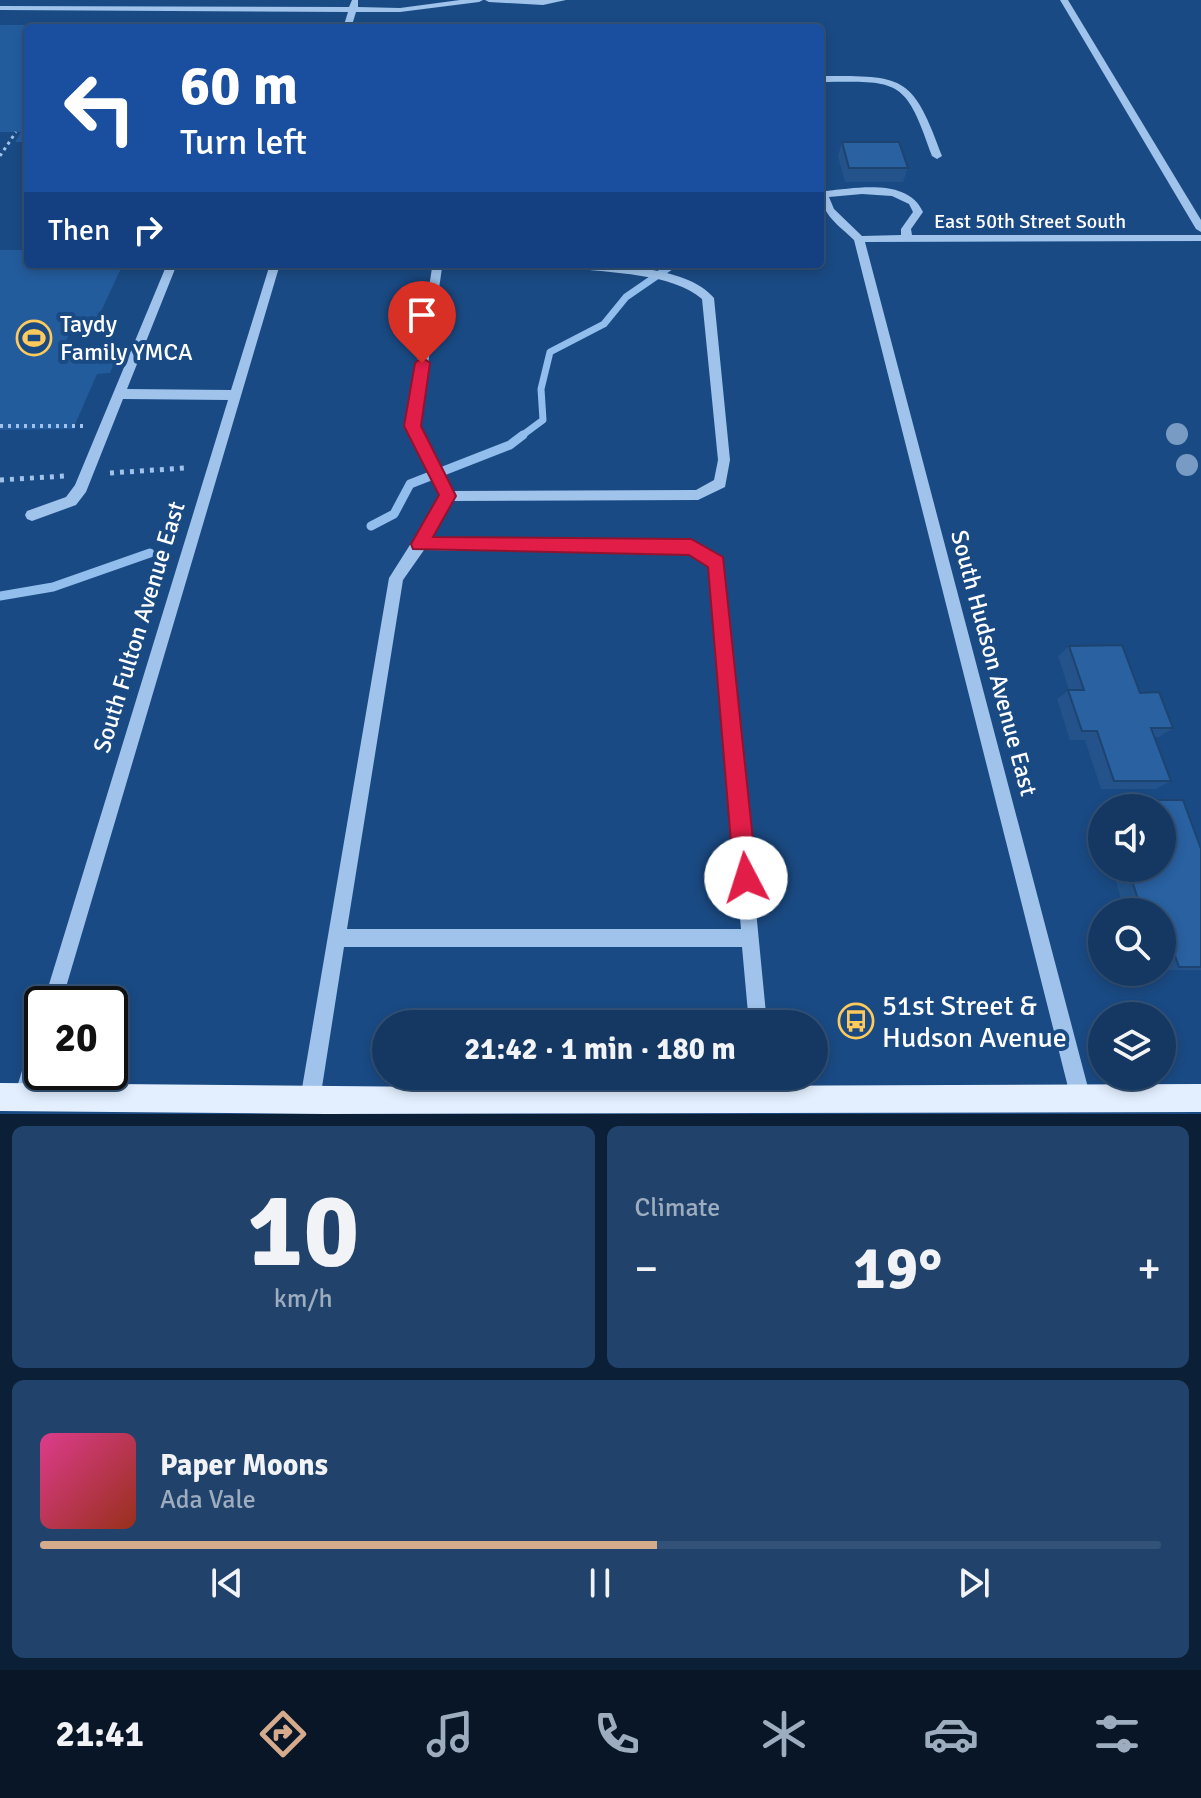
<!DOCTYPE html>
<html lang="en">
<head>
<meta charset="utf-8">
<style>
	:root { --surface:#143862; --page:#21436b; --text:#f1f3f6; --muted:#9dacbe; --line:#335277; --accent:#d6ab8b }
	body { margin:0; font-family:Signika,sans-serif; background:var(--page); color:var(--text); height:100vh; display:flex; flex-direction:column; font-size:30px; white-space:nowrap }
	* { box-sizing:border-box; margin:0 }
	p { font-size:26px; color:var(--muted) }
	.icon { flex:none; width:44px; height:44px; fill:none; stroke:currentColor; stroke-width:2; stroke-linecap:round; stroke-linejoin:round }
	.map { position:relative; height:1114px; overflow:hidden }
	.side { display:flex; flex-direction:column; gap:12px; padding:12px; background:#0b1f36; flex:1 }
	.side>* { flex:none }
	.guide { position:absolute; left:24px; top:24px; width:800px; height:244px; border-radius:8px; box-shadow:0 4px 12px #0003,0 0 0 2px var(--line); background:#1a4fa0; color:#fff; overflow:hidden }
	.fabs { position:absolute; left:1088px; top:794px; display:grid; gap:16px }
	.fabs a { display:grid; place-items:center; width:88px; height:88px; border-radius:50%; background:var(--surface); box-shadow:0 4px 12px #0003,0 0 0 2px var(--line); font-size:40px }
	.speed { position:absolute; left:24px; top:986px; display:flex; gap:16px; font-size:40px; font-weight:700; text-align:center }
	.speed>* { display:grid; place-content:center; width:104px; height:104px; border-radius:50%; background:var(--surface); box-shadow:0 4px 12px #0003,0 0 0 2px var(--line); line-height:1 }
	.speed .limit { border:4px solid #111; border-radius:12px; background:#fff; color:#111 }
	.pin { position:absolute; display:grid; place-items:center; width:68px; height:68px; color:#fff; margin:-82px -34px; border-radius:50% 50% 50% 0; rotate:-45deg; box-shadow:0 0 8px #0007 }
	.pin .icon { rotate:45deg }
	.me { position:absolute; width:88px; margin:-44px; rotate:355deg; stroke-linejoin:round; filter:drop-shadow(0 0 6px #0008) }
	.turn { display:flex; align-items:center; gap:28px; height:168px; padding:0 24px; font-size:36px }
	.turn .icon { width:104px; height:104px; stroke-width:2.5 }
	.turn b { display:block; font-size:56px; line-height:68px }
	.then { display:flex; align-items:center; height:76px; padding:0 24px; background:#0003; gap:16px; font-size:30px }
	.big { font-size:60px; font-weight:800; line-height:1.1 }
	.side .widget { flex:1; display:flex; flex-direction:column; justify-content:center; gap:12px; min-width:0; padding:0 28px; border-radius:12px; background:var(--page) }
	.side .dial { align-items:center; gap:0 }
	.dial b { font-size:104px; line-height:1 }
	.song { display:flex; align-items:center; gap:24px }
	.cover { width:96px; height:96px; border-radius:12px; background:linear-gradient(135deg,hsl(330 70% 55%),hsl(10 70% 35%)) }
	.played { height:8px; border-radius:4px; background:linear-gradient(90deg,var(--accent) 55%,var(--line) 55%) }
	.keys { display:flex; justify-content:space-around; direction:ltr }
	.heat { display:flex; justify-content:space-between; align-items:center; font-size:44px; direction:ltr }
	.side .tiles { flex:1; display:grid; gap:12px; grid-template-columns:1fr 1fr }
	.widget:last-child { grid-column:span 2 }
	.trip { position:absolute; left:372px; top:1010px; width:456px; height:80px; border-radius:40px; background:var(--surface); box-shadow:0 4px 12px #0003,0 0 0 2px var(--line); font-weight:800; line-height:80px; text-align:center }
	.menu { display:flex; height:128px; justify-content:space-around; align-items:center; background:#081627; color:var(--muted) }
	.menu .icon { width:56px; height:56px }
	.menu .on { color:var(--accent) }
	.menu b { font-size:36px; color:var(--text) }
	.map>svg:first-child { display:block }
	.green { fill:#235c9c }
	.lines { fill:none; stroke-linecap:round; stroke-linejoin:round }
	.stream-far1 { stroke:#92beed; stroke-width:7 }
	.stream { stroke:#92beed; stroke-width:9 }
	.path-far2 { stroke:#9fc3eb; stroke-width:3; stroke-dasharray:3 4; stroke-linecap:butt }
	.path-far1 { stroke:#9fc3eb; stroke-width:4; stroke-dasharray:3 5; stroke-linecap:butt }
	.path { stroke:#9fc3eb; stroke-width:5; stroke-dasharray:4 6; stroke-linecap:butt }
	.minor { fill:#9fc3eb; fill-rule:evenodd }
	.major { fill:#e3efff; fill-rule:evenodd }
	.tree { fill:#789bc3 }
	.wall { fill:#23538a }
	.building { fill:#2961a1; stroke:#1d4471; stroke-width:2 }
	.route { fill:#e11d48; stroke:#92132f; stroke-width:2 }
	.labels { text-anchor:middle; stroke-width:8; stroke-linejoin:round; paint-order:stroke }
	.far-street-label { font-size:20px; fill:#fff; stroke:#1a4a83 }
	.poi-label { font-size:24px; fill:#fff; stroke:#1a4a83; text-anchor:start }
	.street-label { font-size:24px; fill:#fff; stroke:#1a4a83 }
	.near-poi-label { font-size:28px; fill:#fff; stroke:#1a4a83; text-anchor:start }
</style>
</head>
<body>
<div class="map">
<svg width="1201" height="1114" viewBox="0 0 1201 1114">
	<rect width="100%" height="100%" fill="#1a4a83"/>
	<!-- green -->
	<g class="green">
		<path d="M335,24L334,28H28V142H15L21,132H0V25Z"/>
		<path d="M0,250H28V264H123L95,324H74L61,351L119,352L110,373L97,374L73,429L0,430Z"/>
	</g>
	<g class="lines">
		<!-- stream-far1 -->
		<path class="stream-far1" d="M520,437L543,420L541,389L550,352L604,324L626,297L674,264"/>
		<!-- stream -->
		<g class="stream">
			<path d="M371,526L394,514L410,484L510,445L523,435"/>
			<path d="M0,596L53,587L150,553"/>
		</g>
		<!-- path-far2 -->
		<path class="path-far2" d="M0,156L16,132"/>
		<!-- path-far1 -->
		<path class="path-far1" d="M0,426H83"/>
		<!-- path -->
		<g class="path">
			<path d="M110,473L185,468"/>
			<path d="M0,480L64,476"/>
		</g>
		<!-- minor -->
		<g class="minor">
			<path d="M352,0H358V7L400,8L460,0H483L479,2L400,12H356L351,28H343L348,12L0,10V6L349,7Z"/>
			<path d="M485,0H566L543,5L489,2Z"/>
			<path d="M1060,0H1068L1201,220V232L1196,229Z"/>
			<path d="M820,76C904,76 912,74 942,156L937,159L932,156C905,78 900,81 820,82Z"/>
			<path d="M820,184L824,185L826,191C857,188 908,178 923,212L911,229L912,235H1201V241L865,242L1091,1099L1088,1106L1081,1109L1074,1106L1071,1099L854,240C834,221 820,214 820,184ZM862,194L892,196L909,204L913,212L901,229V235L862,236L834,209L829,197Z"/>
			<path d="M167,264H177L127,389L231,390L270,264H280L61,1004H43L228,400L123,399L86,492L76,505L32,521L27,519L25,515L27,511L66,497L75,485Z"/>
			<path d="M437,264L442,268L419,426L452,491L696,490L714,480L718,460L702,299C673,273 609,273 571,268L566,264C605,264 687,265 714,298L730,460L725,487L698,500L452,501L431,538L691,541L722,559L767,1024H749L742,947H344L320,1100L317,1107L310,1110L303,1107L300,1100L389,578L441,496L407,426L432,268ZM424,550L689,553L710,566L741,929H347L403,580Z"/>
			<path d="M42,1028V1070L31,1104L24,1107L17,1104L14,1097L32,1038L35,1031Z"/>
			<path d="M753,1076H773L775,1100L772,1107L765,1110L758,1107L755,1100Z"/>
		</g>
		<!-- major -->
		<path class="major" d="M0,1083L439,1087L1201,1084V1112L325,1114L0,1111Z"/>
	</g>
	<!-- trees -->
	<g class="tree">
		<circle cx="1177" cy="434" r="11"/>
		<circle cx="1187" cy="465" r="11"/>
	</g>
	<!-- wall -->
	<g class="wall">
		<path d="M842,142L908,168L903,182H845L838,156Z"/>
		<path d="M1069,646L1140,693L1173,728L1159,737H1155L1171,781L1156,789H1101L1085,740H1070L1057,699L1069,690L1058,656Z"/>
		<path d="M1122,800H1183L1201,849V970H1162V912H1125L1112,868H1162V808H1109Z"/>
	</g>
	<!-- building -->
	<g class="building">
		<path d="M842,142H899L908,168H849Z"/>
		<path d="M1122,645L1140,693L1159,692L1173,728H1151L1171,781H1114L1097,731H1082L1068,690H1084L1069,646Z"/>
		<path d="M1122,800H1183L1201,849V967H1179L1162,919V912H1142L1128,868H1162V808H1125Z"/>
	</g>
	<!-- route -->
	<path class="route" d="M422,357L430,363L421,426L456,496L433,537L691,539L723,557L757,878L754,886L746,889L738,886L734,878L708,567L689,555L413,549L411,544L439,495L404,426L415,363Z"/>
	<!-- icons -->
	<defs>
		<g id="stadium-ring" transform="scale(1.8)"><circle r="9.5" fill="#1a4a83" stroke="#fdca5b" stroke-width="1.5"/><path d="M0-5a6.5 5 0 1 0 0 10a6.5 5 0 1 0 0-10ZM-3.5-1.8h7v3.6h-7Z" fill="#fdca5b"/></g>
		<g id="bus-ring" transform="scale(1.8)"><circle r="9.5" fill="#1a4a83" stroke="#fdca5b" stroke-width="1.5"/><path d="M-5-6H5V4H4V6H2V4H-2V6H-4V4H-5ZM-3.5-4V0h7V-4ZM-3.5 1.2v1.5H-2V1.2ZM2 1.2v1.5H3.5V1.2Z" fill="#fdca5b"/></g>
	</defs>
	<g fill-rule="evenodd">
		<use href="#stadium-ring" x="34" y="338"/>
		<use href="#bus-ring" x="856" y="1021"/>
	</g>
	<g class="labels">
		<!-- far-street labels -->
		<g class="far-street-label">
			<text x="1030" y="228">East 50th Street South</text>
		</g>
		<!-- poi labels -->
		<g class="poi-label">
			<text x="60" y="332">Taydy<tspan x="60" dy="28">Family YMCA</tspan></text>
		</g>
		<!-- street labels -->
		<g class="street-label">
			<text transform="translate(139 627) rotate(-73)" y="8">South Fulton Avenue East</text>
			<text transform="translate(994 663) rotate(75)" y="8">South Hudson Avenue East</text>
		</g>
		<!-- near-poi labels -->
		<g class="near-poi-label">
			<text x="882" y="1015">51st Street &amp;<tspan x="882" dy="32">Hudson Avenue</tspan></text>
		</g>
	</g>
</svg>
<div class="fabs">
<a><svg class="icon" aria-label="sound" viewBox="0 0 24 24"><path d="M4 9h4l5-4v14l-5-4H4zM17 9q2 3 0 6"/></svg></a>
<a><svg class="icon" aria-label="search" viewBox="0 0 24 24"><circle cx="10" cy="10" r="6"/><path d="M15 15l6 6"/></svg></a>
<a><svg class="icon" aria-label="layers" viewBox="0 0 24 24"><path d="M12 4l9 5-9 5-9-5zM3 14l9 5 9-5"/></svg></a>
</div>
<div class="speed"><div class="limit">20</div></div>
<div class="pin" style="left:422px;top:363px;background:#d93025"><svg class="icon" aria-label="arrive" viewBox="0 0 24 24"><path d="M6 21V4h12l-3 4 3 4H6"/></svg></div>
<svg class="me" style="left:746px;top:878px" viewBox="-20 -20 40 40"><circle r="19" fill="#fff"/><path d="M0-13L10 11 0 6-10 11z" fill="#e11d48"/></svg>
<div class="trip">21:42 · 1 min · 180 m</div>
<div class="guide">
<div class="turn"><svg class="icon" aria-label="left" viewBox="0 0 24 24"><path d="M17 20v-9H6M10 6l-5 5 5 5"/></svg><div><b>60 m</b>Turn left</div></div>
<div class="then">Then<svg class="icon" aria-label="right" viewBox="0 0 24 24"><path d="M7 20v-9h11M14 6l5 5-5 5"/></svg></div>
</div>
</div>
<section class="side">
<div class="tiles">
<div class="widget dial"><b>10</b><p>km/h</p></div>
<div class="widget"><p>Climate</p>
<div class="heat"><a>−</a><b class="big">19°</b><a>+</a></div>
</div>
<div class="widget">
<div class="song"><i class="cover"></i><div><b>Paper Moons</b><p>Ada Vale</p></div></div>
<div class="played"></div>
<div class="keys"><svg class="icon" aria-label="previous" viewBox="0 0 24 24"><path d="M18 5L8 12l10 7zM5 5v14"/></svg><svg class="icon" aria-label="pause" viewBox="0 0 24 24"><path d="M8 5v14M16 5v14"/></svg><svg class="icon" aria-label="next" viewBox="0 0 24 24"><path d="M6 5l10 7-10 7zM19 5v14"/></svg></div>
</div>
</div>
</section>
<nav class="menu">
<b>21:41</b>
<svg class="icon on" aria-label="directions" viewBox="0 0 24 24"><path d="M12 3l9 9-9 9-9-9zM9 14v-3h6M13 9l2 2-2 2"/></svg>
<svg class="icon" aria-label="music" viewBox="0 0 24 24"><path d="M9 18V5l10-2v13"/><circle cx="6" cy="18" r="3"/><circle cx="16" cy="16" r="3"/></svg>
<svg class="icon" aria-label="phone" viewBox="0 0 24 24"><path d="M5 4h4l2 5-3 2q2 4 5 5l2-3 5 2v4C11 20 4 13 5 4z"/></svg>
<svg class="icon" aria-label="climate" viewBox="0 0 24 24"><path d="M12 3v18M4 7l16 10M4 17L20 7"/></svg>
<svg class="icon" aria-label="car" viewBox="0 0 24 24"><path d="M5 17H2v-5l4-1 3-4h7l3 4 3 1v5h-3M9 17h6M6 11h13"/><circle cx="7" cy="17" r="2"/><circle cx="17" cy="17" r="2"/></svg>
<svg class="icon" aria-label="filters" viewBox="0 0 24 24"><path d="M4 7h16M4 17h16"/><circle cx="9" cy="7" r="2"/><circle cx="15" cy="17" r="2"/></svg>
</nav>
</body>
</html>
